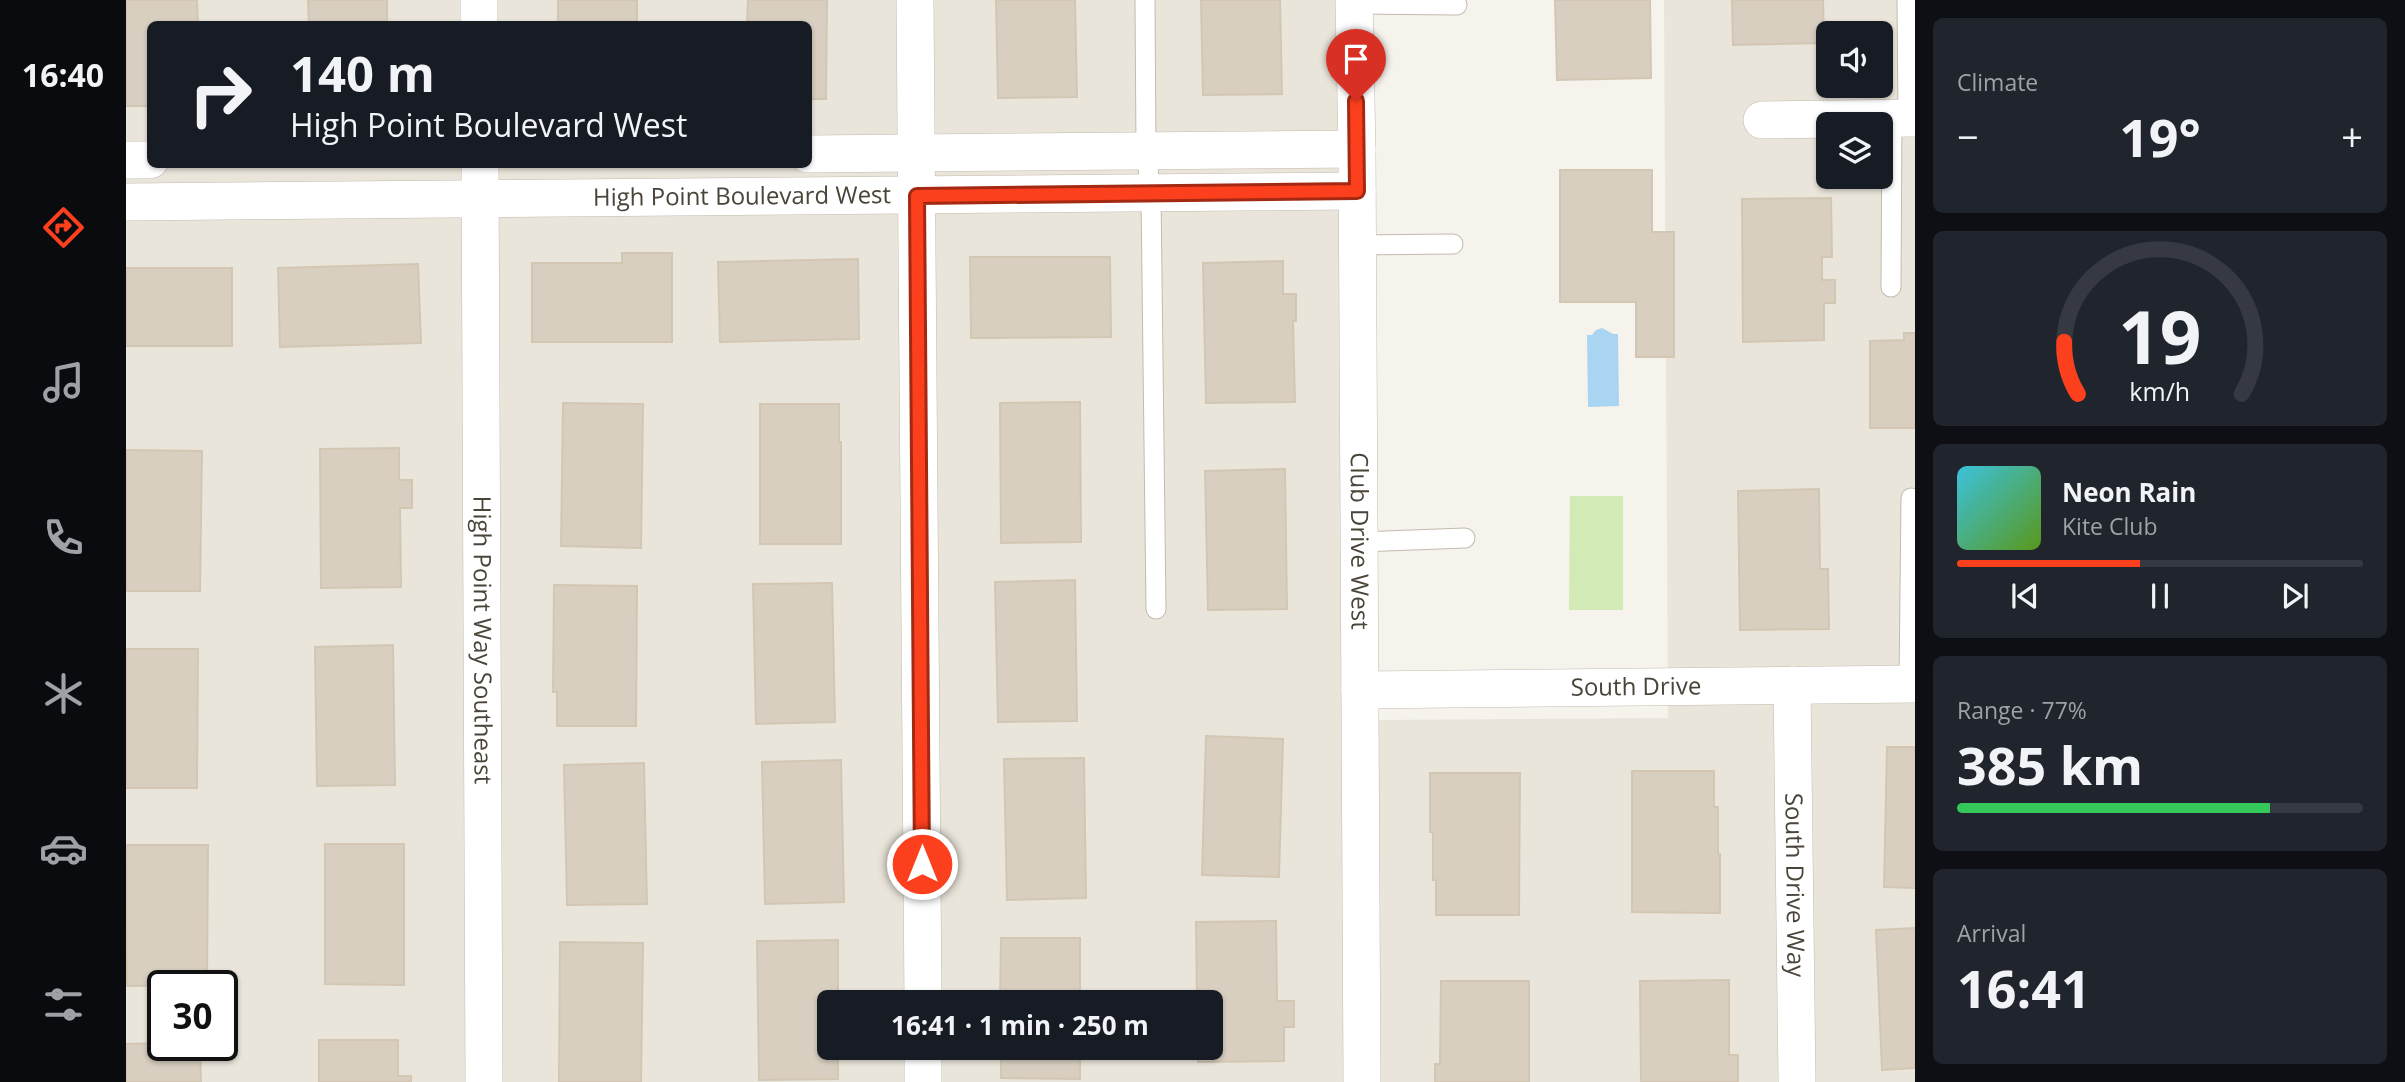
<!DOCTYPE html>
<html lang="en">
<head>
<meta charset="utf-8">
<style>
	:root { --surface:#171b24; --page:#20242c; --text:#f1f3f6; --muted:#9ea1a6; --line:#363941; --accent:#fc3f1d }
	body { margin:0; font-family:"Open Sans",sans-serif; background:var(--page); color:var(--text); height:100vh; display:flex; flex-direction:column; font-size:26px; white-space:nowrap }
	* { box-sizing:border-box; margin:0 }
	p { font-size:23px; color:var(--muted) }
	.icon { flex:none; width:38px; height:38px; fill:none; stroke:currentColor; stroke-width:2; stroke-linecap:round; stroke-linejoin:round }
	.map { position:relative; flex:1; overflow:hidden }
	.drawer { display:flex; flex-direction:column; gap:18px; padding:18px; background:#0d0f14; width:490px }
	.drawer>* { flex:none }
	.hud { position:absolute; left:21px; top:21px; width:665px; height:147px; border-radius:10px; box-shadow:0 2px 5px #0004; background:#171b24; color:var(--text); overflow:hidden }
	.controls { position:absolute; left:1690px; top:21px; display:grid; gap:14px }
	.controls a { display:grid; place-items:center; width:77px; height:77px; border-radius:10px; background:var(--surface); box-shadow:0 2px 5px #0004; font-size:35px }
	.speed { position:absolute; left:21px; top:970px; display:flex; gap:14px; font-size:35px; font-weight:700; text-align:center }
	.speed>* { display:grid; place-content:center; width:91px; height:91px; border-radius:50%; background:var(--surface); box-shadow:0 2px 5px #0004; line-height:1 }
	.speed .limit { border:4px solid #111; border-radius:10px; background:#fff; color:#111 }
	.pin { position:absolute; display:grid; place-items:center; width:60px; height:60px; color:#fff; margin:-72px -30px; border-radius:50% 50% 50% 0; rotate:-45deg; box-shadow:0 0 7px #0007 }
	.pin .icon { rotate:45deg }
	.me { position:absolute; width:77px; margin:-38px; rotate:0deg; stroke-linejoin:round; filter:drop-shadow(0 0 5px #0008) }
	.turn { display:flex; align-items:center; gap:24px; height:147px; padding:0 28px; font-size:32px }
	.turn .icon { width:91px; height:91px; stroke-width:2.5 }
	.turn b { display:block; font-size:49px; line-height:60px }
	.big { font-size:52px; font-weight:700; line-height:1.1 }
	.drawer .card { flex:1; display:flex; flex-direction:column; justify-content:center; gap:10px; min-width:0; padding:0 24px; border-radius:10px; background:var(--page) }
	.drawer .dial { align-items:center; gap:0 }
	.dial svg { height:182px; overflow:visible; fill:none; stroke:var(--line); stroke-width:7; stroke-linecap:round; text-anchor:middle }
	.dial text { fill:var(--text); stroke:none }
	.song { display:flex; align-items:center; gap:21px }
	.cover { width:84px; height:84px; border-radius:10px; background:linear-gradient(135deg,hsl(190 70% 55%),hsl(90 70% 35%)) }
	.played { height:7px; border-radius:4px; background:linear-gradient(90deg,var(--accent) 45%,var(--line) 45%) }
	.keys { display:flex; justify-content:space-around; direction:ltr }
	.heat { display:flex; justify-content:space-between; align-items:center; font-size:38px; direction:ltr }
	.charge { height:10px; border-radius:5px; background:linear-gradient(90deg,#34c759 77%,var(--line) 0) }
	.trip { position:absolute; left:691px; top:990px; width:406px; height:70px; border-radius:10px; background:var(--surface); box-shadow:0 2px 5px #0004; font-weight:700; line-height:70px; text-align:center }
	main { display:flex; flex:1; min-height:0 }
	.tabs { display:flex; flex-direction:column; width:126px; justify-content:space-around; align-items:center; background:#090b0e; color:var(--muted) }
	.tabs .icon { width:49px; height:49px }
	.tabs .current { color:var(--accent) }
	.tabs b { font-size:32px; color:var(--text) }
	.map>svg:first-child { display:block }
	.residential { fill:#eae5da; fill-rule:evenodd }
	.green { fill:#d2eab5 }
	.water { fill:#a9d4f2 }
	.building { fill:#d8cfc1; stroke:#d3c7b4; stroke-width:2 }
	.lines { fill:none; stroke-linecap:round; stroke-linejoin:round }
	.service-casing { stroke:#c2bbae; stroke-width:21 }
	.minor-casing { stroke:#c2bbae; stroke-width:38 }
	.service { stroke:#fff; stroke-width:19 }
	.minor { stroke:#fff; stroke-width:37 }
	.route-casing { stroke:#a42913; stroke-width:18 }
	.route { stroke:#fc3f1d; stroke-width:12 }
	.labels { text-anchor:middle; stroke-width:7; stroke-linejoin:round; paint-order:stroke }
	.street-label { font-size:24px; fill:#4b4439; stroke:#fff }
</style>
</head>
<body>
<main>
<nav class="tabs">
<b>16:40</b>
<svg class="icon current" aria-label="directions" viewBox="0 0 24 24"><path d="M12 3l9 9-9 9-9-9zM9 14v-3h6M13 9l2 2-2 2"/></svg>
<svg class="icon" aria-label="music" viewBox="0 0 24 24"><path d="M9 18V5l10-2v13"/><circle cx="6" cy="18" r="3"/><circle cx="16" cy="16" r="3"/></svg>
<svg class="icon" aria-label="phone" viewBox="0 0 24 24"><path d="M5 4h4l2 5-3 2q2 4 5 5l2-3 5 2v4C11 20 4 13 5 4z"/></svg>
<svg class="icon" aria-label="climate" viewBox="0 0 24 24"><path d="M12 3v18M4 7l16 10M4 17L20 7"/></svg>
<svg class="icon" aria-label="car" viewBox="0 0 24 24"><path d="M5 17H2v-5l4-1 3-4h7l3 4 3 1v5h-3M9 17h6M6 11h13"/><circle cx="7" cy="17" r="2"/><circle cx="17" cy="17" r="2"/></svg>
<svg class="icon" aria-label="filters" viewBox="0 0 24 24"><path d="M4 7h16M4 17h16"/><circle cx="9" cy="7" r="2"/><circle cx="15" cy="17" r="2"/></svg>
</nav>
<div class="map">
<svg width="1789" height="1082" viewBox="0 0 1789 1082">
	<rect width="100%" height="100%" fill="#f6f3ec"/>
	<!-- residential -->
	<g class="residential">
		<path d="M0,0H1218L1225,1082H0ZM24,24H682V164H24ZM37,985H96V1045H37ZM704,1003H1085V1048H704Z"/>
		<path d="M1538,0H1789V1082H1248L1246,720L1542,718ZM1703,33H1755V86H1703ZM1703,124H1755V177H1703Z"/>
	</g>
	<!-- green -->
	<path class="green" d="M1444,496H1497V610H1443Z"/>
	<!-- water -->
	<path class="water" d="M1476,328L1487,334H1492L1493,406L1462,407L1461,335H1466L1470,330Z"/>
	<!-- building -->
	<g class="building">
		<path d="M0,0H71L72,24H24V106H0Z"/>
		<path d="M182,0H261V24H183Z"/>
		<rect x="432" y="0" width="79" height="24"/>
		<path d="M622,0H701L700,99H682V24H621Z"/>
		<path d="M870,0H949L951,97L872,98Z"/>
		<path d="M1075,0H1154L1156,94L1077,95Z"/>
		<path d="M1429,0H1524L1525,78L1431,80Z"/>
		<path d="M1606,0H1697L1698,43L1607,45Z"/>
		<path d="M1434,170H1526V232H1548V357H1510V302H1434Z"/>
		<path d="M1705,198L1706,257H1696V280H1709V303H1698V340L1617,342L1616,199Z"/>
		<path d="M496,253H546V342H406V263H496Z"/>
		<path d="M844,257H984L985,337L845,338Z"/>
		<path d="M732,259L733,339L594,342L592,262Z"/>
		<path d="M1157,261V294H1170V321H1167L1169,402L1080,403L1077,263Z"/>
		<path d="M292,264L295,343L154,347L152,268Z"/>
		<rect x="0" y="268" width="106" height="78"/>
		<path d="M1778,333H1789V428H1744V341L1778,340Z"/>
		<path d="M954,402L955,542L875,543L874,403Z"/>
		<path d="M437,403L517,404L515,548L435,546Z"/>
		<path d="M634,404H713V442H715V544H634Z"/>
		<path d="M273,448V480H286V508H274L275,587L195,588L194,449Z"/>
		<path d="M0,450L76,451L74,591H0Z"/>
		<path d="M1159,469L1161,609L1082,610L1079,471Z"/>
		<path d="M1693,489L1694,569H1702L1703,629L1614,630L1612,491Z"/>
		<path d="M949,580L951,721L872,722L869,582Z"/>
		<path d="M706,583L709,722L630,724L627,584Z"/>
		<path d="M428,585L511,586L510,726H431V692H427Z"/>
		<path d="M267,645L269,785L191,786L189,647Z"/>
		<path d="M0,649H72L71,788H0Z"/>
		<path d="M1080,736L1157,739L1153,877L1076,875Z"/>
		<path d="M1761,747H1789V888L1758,887Z"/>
		<path d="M958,758L960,898L881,900L878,759Z"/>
		<path d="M715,760L718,902L639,904L636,762Z"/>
		<path d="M518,763L521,904L441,905L438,765Z"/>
		<path d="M1506,771H1588V807H1592V854H1594V913L1506,912Z"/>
		<path d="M1304,773H1394L1393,915H1310V880H1307V832H1304Z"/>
		<path d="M199,844H278V985L199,984Z"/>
		<path d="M0,845H82L81,985L1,986Z"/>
		<path d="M1150,921L1151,1001H1168V1027H1158V1061L1072,1062V1048H1085V1003H1071L1070,922Z"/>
		<path d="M1789,928V1068L1756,1070L1750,930Z"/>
		<path d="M875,938H954V1003H874Z"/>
		<path d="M712,940V1003H704V1048H712V1079L633,1080L631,941Z"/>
		<path d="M434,942L517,943L515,1082H433Z"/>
		<path d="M1603,980V1055H1612V1082H1515L1514,981Z"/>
		<path d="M1315,981H1403V1082H1309V1064H1314Z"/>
		<path d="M193,1040H272V1076H285V1082H193Z"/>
		<path d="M37,1043V1045H74L75,1082H0V1044Z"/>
		<path d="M875,1048H954V1079L875,1078Z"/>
	</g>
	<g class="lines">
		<!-- service casing -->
		<g class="service-casing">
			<g id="service">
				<path d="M1019,0L1020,151L1025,194L1030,609"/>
				<path d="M1781,0L1782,118"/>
				<path d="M1228,4L1331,5"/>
				<path d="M1231,245L1327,244"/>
				<path d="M1765,287L1766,118"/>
				<path d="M1233,542L1339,538"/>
				<path d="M1783,684L1785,498"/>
			</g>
		</g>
		<!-- minor casing -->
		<g class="minor-casing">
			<g id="minor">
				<path d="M353,0V24"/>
				<path d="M789,0L797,1003"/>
				<path id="s1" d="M1228,0L1231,149L1236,1082"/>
				<path d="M1636,120L1789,118"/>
				<path d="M682,154L1231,149"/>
				<path d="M0,160H24"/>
				<path id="s2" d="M354,164L358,1082"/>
				<path id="s3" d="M0,202L1231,191"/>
				<path id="s4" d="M1666,685L1671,1082"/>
				<path id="s5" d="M1234,690L1789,684"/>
				<path d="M797,1048V1082"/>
			</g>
		</g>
		<!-- service -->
		<use href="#service" class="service"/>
		<!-- minor -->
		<use href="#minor" class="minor"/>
	</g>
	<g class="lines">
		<!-- route casing -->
		<g class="route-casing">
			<path id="route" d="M796,864L791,196L1231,191L1230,101"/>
		</g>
		<!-- route -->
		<use href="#route" class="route"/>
	</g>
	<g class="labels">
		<!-- street labels -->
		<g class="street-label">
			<text dy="8" stroke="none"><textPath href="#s3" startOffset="616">High Point Boulevard West</textPath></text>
			<text dy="8" stroke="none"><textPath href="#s1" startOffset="541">Club Drive West</textPath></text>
			<text dy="8" stroke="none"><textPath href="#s2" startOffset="476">High Point Way Southeast</textPath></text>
			<text dy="8" stroke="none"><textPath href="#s5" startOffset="276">South Drive</textPath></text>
			<text dy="8" stroke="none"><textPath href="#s4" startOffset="200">South Drive Way</textPath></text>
		</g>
	</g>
</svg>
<div class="controls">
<a><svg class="icon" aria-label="sound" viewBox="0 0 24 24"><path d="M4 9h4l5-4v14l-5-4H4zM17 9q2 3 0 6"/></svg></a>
<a><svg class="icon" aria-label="layers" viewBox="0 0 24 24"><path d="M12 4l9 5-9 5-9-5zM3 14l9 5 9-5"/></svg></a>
</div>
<div class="speed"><div class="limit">30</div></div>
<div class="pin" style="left:1230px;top:101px;background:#d93025"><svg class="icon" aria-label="arrive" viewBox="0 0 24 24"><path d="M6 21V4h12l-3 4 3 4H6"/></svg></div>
<svg class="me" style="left:796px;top:864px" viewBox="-20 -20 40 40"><circle r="17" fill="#fc3f1d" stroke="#fff" stroke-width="3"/><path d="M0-11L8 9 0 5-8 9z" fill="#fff"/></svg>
<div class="trip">16:41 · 1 min · 250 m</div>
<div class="hud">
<div class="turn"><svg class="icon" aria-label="right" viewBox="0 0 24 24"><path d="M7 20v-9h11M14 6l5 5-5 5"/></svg><div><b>140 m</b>High Point Boulevard West</div></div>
</div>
</div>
<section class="drawer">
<div class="card"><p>Climate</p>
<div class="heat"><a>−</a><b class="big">19°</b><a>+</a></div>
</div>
<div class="card dial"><svg viewBox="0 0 100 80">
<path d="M14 69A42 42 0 1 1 86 69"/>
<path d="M14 69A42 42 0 0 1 8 46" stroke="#fc3f1d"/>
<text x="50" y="56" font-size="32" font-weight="700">19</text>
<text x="50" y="72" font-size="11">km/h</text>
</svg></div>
<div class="card">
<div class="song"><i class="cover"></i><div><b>Neon Rain</b><p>Kite Club</p></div></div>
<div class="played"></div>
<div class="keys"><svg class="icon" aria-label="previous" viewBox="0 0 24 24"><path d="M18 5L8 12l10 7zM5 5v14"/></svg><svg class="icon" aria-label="pause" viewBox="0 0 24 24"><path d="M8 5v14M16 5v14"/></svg><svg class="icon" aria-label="next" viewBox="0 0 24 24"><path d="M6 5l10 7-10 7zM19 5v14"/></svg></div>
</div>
<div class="card"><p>Range · 77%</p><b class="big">385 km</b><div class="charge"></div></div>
<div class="card"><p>Arrival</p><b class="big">16:41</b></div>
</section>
</main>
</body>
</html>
